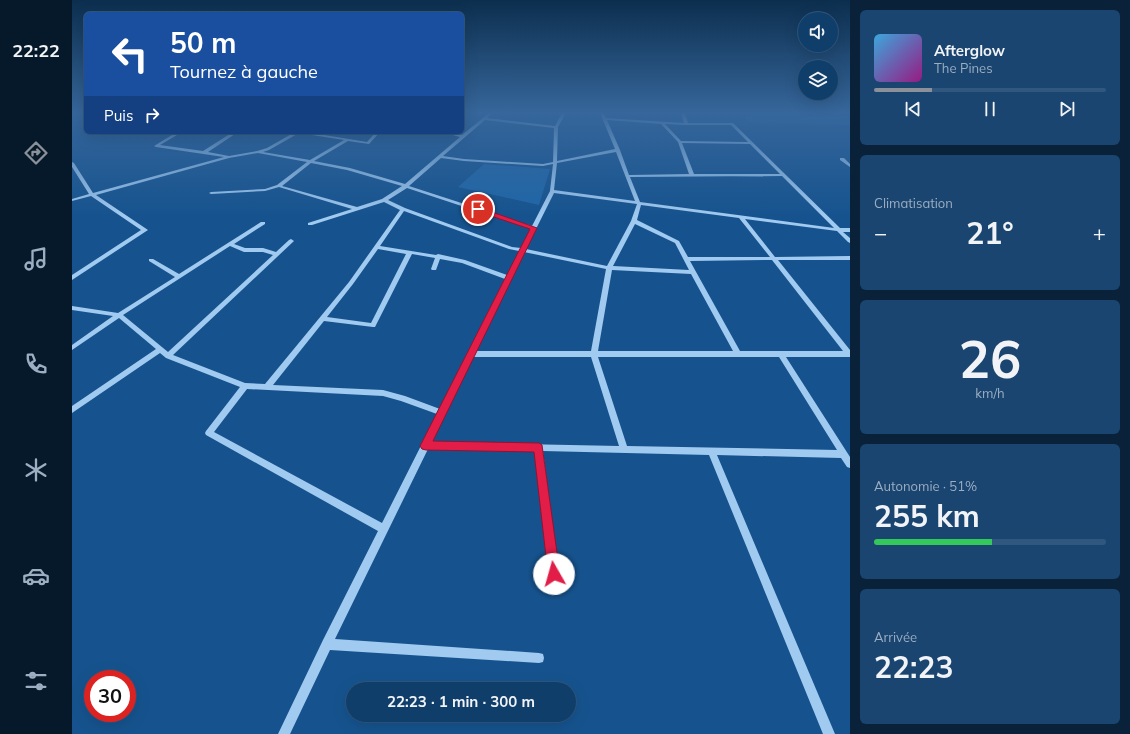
<!DOCTYPE html>
<html lang="fr">
<head>
<meta charset="utf-8">
<style>
	:root { --surface:#103e6a; --page:#194570; --text:#f1f3f6; --muted:#9caec1; --line:#30577e; --accent:#8c9099 }
	body { margin:0; font-family:Mulish,sans-serif; background:var(--page); color:var(--text); height:100vh; display:flex; flex-direction:column; font-size:15px; white-space:nowrap }
	* { box-sizing:border-box; margin:0 }
	p { font-size:13px; color:var(--muted) }
	.icon { flex:none; width:22px; height:22px; fill:none; stroke:currentColor; stroke-width:2; stroke-linecap:round; stroke-linejoin:round }
	.map { position:relative; flex:1; overflow:hidden }
	.panel { display:flex; flex-direction:column; gap:10px; padding:10px; background:#09223a; width:280px }
	.panel>* { flex:none }
	.top-card { position:absolute; left:12px; top:12px; width:380px; height:122px; border-radius:6px; box-shadow:0 4px 16px #0002,0 0 0 1px var(--line); background:#1a4fa0; color:#fff; overflow:hidden }
	.fabs { position:absolute; left:726px; top:12px; display:grid; gap:8px }
	.fabs a { display:grid; place-items:center; width:40px; height:40px; border-radius:50%; background:var(--surface); box-shadow:0 4px 16px #0002,0 0 0 1px var(--line); font-size:20px }
	.speed { position:absolute; left:12px; top:670px; display:flex; gap:8px; font-size:20px; font-weight:700; text-align:center }
	.speed>* { display:grid; place-content:center; width:52px; height:52px; border-radius:50%; background:var(--surface); box-shadow:0 4px 16px #0002,0 0 0 1px var(--line); line-height:1 }
	.speed .limit { border:6px solid #d22; background:#fff; color:#111 }
	.pin { position:absolute; display:grid; place-items:center; width:34px; height:34px; color:#fff; margin:-17px; border:2px solid #fff; border-radius:50%; box-shadow:0 1px 4px #0007 }
	.me { position:absolute; width:44px; margin:-22px; rotate:353deg; stroke-linejoin:round; filter:drop-shadow(0 0 3px #0008) }
	.turn { display:flex; align-items:center; gap:14px; height:84px; padding:0 20px; font-size:18px }
	.turn .icon { width:52px; height:52px; stroke-width:2.5 }
	.turn b { display:block; font-size:28px; line-height:34px }
	.then { display:flex; align-items:center; height:38px; padding:0 20px; background:#0003; gap:8px; font-size:15px }
	.big { font-size:30px; font-weight:700; line-height:1.1 }
	.panel .tile { flex:1; display:flex; flex-direction:column; justify-content:center; gap:6px; min-width:0; padding:0 14px; border-radius:6px; background:var(--page) }
	.panel .dial { align-items:center; gap:0 }
	.dial b { font-size:52px; line-height:1 }
	.song { display:flex; align-items:center; gap:12px }
	.cover { width:48px; height:48px; border-radius:6px; background:linear-gradient(135deg,hsl(200 70% 55%),hsl(310 70% 35%)) }
	.played { height:4px; border-radius:2px; background:linear-gradient(90deg,var(--accent) 25%,var(--line) 25%) }
	.keys { display:flex; justify-content:space-around; direction:ltr }
	.heat { display:flex; justify-content:space-between; align-items:center; font-size:22px; direction:ltr }
	.charge { height:6px; border-radius:3px; background:linear-gradient(90deg,#34c759 51%,var(--line) 0) }
	.trip { position:absolute; left:274px; top:682px; width:230px; height:40px; border-radius:20px; background:var(--surface); box-shadow:0 4px 16px #0002,0 0 0 1px var(--line); font-weight:700; line-height:40px; text-align:center }
	main { display:flex; flex:1; min-height:0 }
	.tabs { display:flex; flex-direction:column; width:72px; justify-content:space-around; align-items:center; background:#06192a; color:var(--muted) }
	.tabs .icon { width:28px; height:28px }
	.tabs .selected { color:var(--accent) }
	.tabs b { font-size:18px; color:var(--text) }
	.map>svg:first-child { display:block }
	.green { fill:#1f66a7 }
	.lines { fill:none; stroke-linecap:round; stroke-linejoin:round }
	.minor { fill:#a1caf0; fill-rule:evenodd }
	.route { fill:#e11d48; stroke:#92132f }
</style>
</head>
<body>
<main>
<nav class="tabs">
<b>22:22</b>
<svg class="icon selected" aria-label="directions" viewBox="0 0 24 24"><path d="M12 3l9 9-9 9-9-9zM9 14v-3h6M13 9l2 2-2 2"/></svg>
<svg class="icon" aria-label="music" viewBox="0 0 24 24"><path d="M9 18V5l10-2v13"/><circle cx="6" cy="18" r="3"/><circle cx="16" cy="16" r="3"/></svg>
<svg class="icon" aria-label="phone" viewBox="0 0 24 24"><path d="M5 4h4l2 5-3 2q2 4 5 5l2-3 5 2v4C11 20 4 13 5 4z"/></svg>
<svg class="icon" aria-label="climate" viewBox="0 0 24 24"><path d="M12 3v18M4 7l16 10M4 17L20 7"/></svg>
<svg class="icon" aria-label="car" viewBox="0 0 24 24"><path d="M5 17H2v-5l4-1 3-4h7l3 4 3 1v5h-3M9 17h6M6 11h13"/><circle cx="7" cy="17" r="2"/><circle cx="17" cy="17" r="2"/></svg>
<svg class="icon" aria-label="filters" viewBox="0 0 24 24"><path d="M4 7h16M4 17h16"/><circle cx="9" cy="7" r="2"/><circle cx="15" cy="17" r="2"/></svg>
</nav>
<div class="map">
<svg width="778" height="734" viewBox="0 0 778 734">
	<rect width="100%" height="100%" fill="#16538e"/>
	<!-- green -->
	<g class="green">
		<path d="M670,113H772L778,118V125L677,122Z"/>
		<path d="M412,164L478,169L467,205L386,187Z"/>
	</g>
	<g class="lines">
		<!-- minor -->
		<g class="minor">
			<path d="M417,113H421L415,118L483,126L490,113H494L486,127L485,161L543,149L528,113H532L534,118L612,123L609,113H613L616,123H661L768,228H778V232H771L778,238V243L776,242L765,231L673,219L703,257L778,256V260H706L778,350V357H714L778,457V468L775,467L769,458L645,455L763,734H751L637,455L471,451L489,590L488,594L484,595L480,594L479,590L463,451L356,449L263,639L467,653L471,654L472,658L471,662L467,663L258,650L218,734H206L251,640L306,531L134,435L133,433L134,431L168,387L94,358L88,353L0,413V406L84,349L47,318L0,350V345L41,316L0,310V306L46,313L103,277L77,261V259H81L107,274L189,222H193V224L162,244L173,248H191L204,252L217,240L219,239L222,241L101,355L173,383L193,384L277,282L328,210L312,202L240,225H236V223L280,209L207,187L193,191L139,194L137,193L139,192L193,189L205,185L235,162L186,153L157,158L24,195L76,230L0,280V275L69,230L19,196L0,201V199L17,194L0,167V162L2,163L21,193L152,157L84,147L82,146L105,132H110L88,145L131,151L161,132H166L136,152L157,156L185,151L195,148L223,132H234L295,142L304,132H308L297,144L276,141L242,161L278,168L333,184L388,137L370,132H377L390,135ZM413,120L482,128L481,162L471,164L392,159L371,156ZM535,120L589,124L606,142L617,174L557,175L548,150ZM593,124L614,125H659L676,142L609,141ZM227,133L272,140L238,160L191,152L197,150ZM610,143L678,144L708,174H622ZM544,152L563,201L482,190L485,163ZM369,158L392,161L471,166L481,164L478,191L460,226L337,186ZM239,163L275,170L330,186L310,199L285,207L210,186ZM710,176L762,228L568,202L558,177ZM335,188L459,229L449,248L440,247L333,208L316,200ZM482,193L565,204L559,221L535,266L454,249ZM569,205L667,218L698,257H616L607,241L565,220ZM332,211L437,249L447,251L435,275L393,260L366,254L364,255L308,246ZM563,224L603,243L617,270L541,266ZM158,246L172,252H191L201,255L96,352L51,315ZM306,249L334,254L299,323L255,317L281,284ZM452,252L534,269L519,351H404ZM340,254L363,258L359,269L360,270H364L368,259L390,263L433,279L368,409L333,396L311,390L201,385L252,321L301,327H303ZM700,260L771,351H668L618,261ZM540,270L619,274L661,351H526ZM401,357H519L547,446L360,442ZM526,357H707L765,450L555,446ZM175,389L311,396L329,401L365,414L310,523L142,432Z"/>
			<path d="M768,158H772L778,164V167L768,160Z"/>
		</g>
	</g>
	<!-- sky -->
	<linearGradient id="sky" x2="0" y2="1"><stop stop-color="#0c2e4e"/><stop offset="0.52" stop-color="#36669b"/><stop offset="1" stop-color="#36669b" stop-opacity="0"/></linearGradient>
	<rect width="778" height="216" fill="url(#sky)"/>
	<!-- route -->
	<path class="route" d="M406,207L465,228L361,441L467,443L470,445L488,574L486,579L482,580L478,579L476,574L462,452L354,450L350,449L348,446L458,229L404,211L403,209Z"/>
</svg>
<div class="fabs">
<a><svg class="icon" aria-label="sound" viewBox="0 0 24 24"><path d="M4 9h4l5-4v14l-5-4H4zM17 9q2 3 0 6"/></svg></a>
<a><svg class="icon" aria-label="layers" viewBox="0 0 24 24"><path d="M12 4l9 5-9 5-9-5zM3 14l9 5 9-5"/></svg></a>
</div>
<div class="speed"><div class="limit">30</div></div>
<div class="pin" style="left:406px;top:209px;background:#d93025"><svg class="icon" aria-label="arrive" viewBox="0 0 24 24"><path d="M6 21V4h12l-3 4 3 4H6"/></svg></div>
<svg class="me" style="left:482px;top:574px" viewBox="-20 -20 40 40"><circle r="19" fill="#fff"/><path d="M0-13L10 11 0 6-10 11z" fill="#e11d48"/></svg>
<div class="trip">22:23 · 1 min · 300 m</div>
<div class="top-card">
<div class="turn"><svg class="icon" aria-label="left" viewBox="0 0 24 24"><path d="M17 20v-9H6M10 6l-5 5 5 5"/></svg><div><b>50 m</b>Tournez à gauche</div></div>
<div class="then">Puis<svg class="icon" aria-label="right" viewBox="0 0 24 24"><path d="M7 20v-9h11M14 6l5 5-5 5"/></svg></div>
</div>
</div>
<section class="panel">
<div class="tile">
<div class="song"><i class="cover"></i><div><b>Afterglow</b><p>The Pines</p></div></div>
<div class="played"></div>
<div class="keys"><svg class="icon" aria-label="previous" viewBox="0 0 24 24"><path d="M18 5L8 12l10 7zM5 5v14"/></svg><svg class="icon" aria-label="pause" viewBox="0 0 24 24"><path d="M8 5v14M16 5v14"/></svg><svg class="icon" aria-label="next" viewBox="0 0 24 24"><path d="M6 5l10 7-10 7zM19 5v14"/></svg></div>
</div>
<div class="tile"><p>Climatisation</p>
<div class="heat"><a>−</a><b class="big">21°</b><a>+</a></div>
</div>
<div class="tile dial"><b>26</b><p>km/h</p></div>
<div class="tile"><p>Autonomie · 51%</p><b class="big">255 km</b><div class="charge"></div></div>
<div class="tile"><p>Arrivée</p><b class="big">22:23</b></div>
</section>
</main>
</body>
</html>
